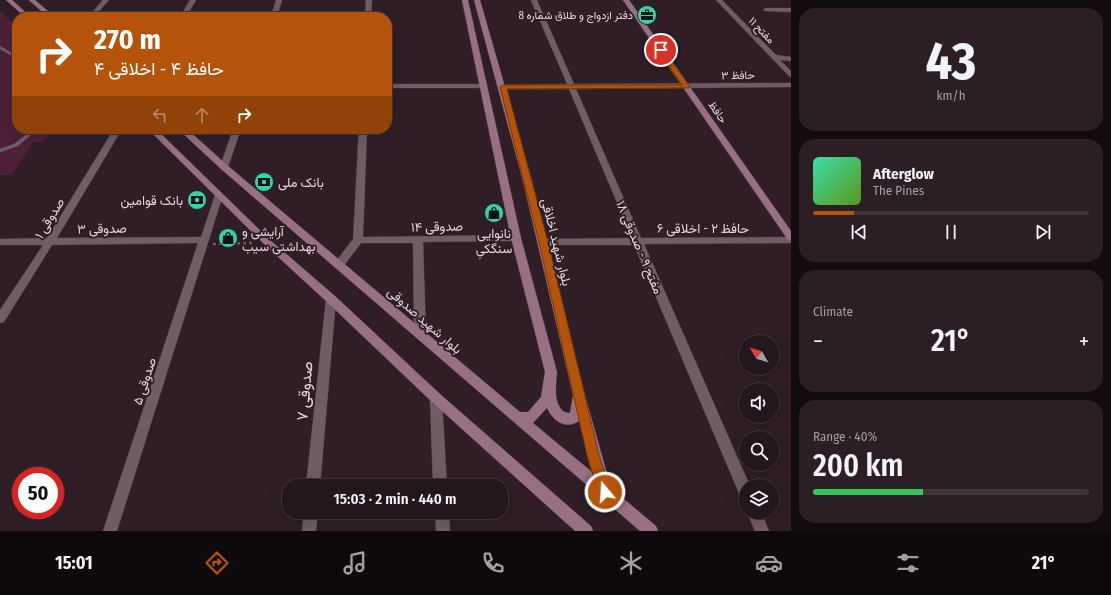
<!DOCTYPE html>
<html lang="en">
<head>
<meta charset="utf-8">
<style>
	:root { --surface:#23161c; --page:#2b1f25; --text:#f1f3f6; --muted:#a39fa3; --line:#40353b; --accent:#b45309 }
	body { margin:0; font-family:"Fira Sans Condensed",Vazirmatn,sans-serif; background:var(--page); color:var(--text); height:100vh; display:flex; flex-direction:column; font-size:15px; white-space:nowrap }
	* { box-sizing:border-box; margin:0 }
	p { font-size:13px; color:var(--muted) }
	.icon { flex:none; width:22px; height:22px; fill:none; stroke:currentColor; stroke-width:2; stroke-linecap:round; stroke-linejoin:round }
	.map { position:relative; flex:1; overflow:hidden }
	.sheet { display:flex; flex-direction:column; gap:8px; padding:8px; background:#130c0f; width:320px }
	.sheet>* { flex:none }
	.top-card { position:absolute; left:12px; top:12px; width:380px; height:122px; border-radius:16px; box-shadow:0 4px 16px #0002,0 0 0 1px var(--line); background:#b45309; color:#fff; overflow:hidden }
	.needle { width:26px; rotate:308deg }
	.tools { position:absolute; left:739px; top:335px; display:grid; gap:8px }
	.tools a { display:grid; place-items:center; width:40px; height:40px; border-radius:50%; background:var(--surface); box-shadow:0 4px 16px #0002,0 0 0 1px var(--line); font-size:20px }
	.speed { position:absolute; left:12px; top:467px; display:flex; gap:8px; font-size:20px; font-weight:700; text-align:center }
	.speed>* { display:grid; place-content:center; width:52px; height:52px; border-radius:50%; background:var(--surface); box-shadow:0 4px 16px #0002,0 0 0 1px var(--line); line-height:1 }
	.speed .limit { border:6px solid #d22; background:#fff; color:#111 }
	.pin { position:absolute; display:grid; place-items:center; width:34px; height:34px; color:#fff; margin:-17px; border:2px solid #fff; border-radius:50%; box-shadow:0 1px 4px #0007 }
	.me { position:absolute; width:44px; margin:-22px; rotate:342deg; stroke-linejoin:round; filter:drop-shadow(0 0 3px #0008) }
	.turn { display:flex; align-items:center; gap:14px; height:84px; padding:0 16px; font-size:18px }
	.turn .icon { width:52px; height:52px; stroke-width:2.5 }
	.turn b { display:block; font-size:28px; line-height:34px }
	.lanes { display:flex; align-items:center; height:38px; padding:0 16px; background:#0003; justify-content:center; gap:20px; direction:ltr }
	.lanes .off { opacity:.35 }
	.big { font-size:30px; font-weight:600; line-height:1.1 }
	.sheet .tile { flex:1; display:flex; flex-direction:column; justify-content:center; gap:6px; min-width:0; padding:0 14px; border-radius:16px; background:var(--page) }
	.sheet .dial { align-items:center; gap:0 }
	.dial b { font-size:52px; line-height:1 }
	.song { display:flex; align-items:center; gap:12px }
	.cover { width:48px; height:48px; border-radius:6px; background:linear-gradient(135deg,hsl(160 70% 55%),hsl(90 70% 35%)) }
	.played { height:4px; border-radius:2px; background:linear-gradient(90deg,var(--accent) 15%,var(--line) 15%) }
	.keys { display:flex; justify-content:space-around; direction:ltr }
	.heat { display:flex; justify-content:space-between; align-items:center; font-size:22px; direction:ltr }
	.charge { height:6px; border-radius:3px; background:linear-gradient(90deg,#34c759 40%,var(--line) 0) }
	.trip { position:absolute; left:282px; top:479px; width:226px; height:40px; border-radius:16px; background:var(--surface); box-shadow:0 4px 16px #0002,0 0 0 1px var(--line); font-weight:600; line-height:40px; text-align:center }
	.tabs { display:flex; height:64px; justify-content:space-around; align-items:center; background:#0e090b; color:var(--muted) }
	.tabs .icon { width:28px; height:28px }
	.tabs .on { color:var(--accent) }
	.tabs b { font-size:18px; color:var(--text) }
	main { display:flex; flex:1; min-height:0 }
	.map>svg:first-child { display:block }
	.green { fill:#4e2038 }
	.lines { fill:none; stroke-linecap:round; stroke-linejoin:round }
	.lane-casing { stroke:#473940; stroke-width:1 }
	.street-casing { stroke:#473940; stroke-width:1 }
	.secondary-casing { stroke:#473940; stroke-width:1 }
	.path { stroke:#685960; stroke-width:2.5; stroke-dasharray:3 3; stroke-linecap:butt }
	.lane { fill:#705c65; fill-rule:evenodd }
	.street { fill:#705c65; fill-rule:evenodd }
	.secondary { fill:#977083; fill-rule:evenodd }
	.route { fill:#b45309; stroke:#753606 }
	.labels { text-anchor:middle; stroke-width:4; stroke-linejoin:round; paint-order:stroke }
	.far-poi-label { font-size:11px; fill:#e2d6db; stroke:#2f1e26; text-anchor:end }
	.far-street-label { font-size:11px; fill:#e2d6db; stroke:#2f1e26 }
	.poi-label { font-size:13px; fill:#e2d6db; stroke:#2f1e26; text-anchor:start }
	.street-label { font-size:13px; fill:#e2d6db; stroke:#2f1e26 }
	.near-street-label { font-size:16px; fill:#e2d6db; stroke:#2f1e26 }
</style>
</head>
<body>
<main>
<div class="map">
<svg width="791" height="531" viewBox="0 0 791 531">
	<rect width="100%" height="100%" fill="#2f1e26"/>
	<!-- green -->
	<path class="green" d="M0,11L17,27V129H55L43,142H33L12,175H0Z"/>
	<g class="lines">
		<!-- lane casing -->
		<g class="lane-casing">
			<g id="lane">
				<path d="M0,46L17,56V59L0,49Z"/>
				<path d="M33,129H38L18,146L0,152V149L14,144Z"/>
			</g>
		</g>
		<!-- street casing -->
		<g class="street-casing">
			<g id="street">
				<path d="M103,0H109L94,17H88Z"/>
				<path d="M190,0H196L186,17H180Z"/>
				<path d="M276,0H282L277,17H271Z"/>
				<path d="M366,0H372L371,17H365Z"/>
				<path d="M531,0H537L574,84L791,83V87L576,89L641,238L791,237V243L644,244L750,486H746V500L741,498L634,245H543L538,242L543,239L632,238L569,89H503L499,87L503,85L567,84Z"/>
				<path d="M716,0H722L776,55L791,57V61L780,60L791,71V77L789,76Z"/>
				<path d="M766,8H791V12L764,11V9Z"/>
				<path d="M387,84H484L488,86L484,88H387Z"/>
				<path d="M114,129H122L57,238L201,237L215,195L219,192L223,195L117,531H103L198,243L52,245L4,322L0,323V310L43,245H0V239L47,238Z"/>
				<path d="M233,129H241L228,167L224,170L221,169L220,167Z"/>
				<path d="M359,129H367L363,237L516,235L521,238L516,241L423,242L426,334L424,337L420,338L416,337L414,334L413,243H361L343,267H335L334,264L353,239Z"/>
				<path d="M331,295L335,296L336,299L320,486H306L326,299L327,296Z"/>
				<path d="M436,393L440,394L442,398L447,486H433L430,398L432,394Z"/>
				<path d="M304,512H318L316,531H302Z"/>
				<path d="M435,512H449L450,531H436Z"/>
				<path d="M747,512H761L769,531H755Z"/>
			</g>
		</g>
		<!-- secondary casing -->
		<g class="secondary-casing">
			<g id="secondary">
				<path d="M6,0H12L31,17H25Z"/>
				<path d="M29,0H35L55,17H48Z"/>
				<path d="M462,0H468L521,238L557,372C556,385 553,403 564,412L570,413L573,395L523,181L474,0H480L532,181L586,399L611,488L656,526L658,531H640L221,169L178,129H187L227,165L520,412H528L541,397L545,372L511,238ZM547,408C553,421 565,430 579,421L592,472L533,423Z"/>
				<path d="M623,0H629L791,231V241L788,240Z"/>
				<path d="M148,129H156L270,240L335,296L440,394L591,526L593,531H575L432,402L327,302L264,244Z"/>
			</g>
		</g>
		<!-- path -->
		<path class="path" d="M213,244L252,243"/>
		<!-- lane -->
		<use href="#lane" class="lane"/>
		<!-- street -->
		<use href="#street" class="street"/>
		<!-- secondary -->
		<use href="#secondary" class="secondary"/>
	</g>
	<!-- route -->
	<path class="route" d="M659,48H663L690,87L689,88L507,89L548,242L599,455L611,492L609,496L605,498L600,496L598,492L587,455L539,242L500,87L503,85H682L658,50Z"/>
	<!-- icons -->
	<defs>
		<g id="office-disc" transform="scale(1)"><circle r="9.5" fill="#34d4a8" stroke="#2f1e26"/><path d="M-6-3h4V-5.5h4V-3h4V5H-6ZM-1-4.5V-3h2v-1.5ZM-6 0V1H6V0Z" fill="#111"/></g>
		<g id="bank-disc" transform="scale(1)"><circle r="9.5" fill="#34d4a8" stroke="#2f1e26"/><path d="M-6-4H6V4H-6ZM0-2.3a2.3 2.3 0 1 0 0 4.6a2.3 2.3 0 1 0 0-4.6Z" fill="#111"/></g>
		<g id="shop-disc" transform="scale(1)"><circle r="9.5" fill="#34d4a8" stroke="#2f1e26"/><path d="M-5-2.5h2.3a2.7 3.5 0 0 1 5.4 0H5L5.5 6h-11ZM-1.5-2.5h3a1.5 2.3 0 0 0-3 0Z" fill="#111"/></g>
	</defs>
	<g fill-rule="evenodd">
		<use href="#office-disc" x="647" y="15"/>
		<use href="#bank-disc" x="264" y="182"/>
		<use href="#bank-disc" x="197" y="200"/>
		<use href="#shop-disc" x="494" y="213"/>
		<use href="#shop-disc" x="228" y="238"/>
	</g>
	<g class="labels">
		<!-- far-poi labels -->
		<g class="far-poi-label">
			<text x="633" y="19">دفتر ازدواج و طلاق شماره 8</text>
		</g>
		<!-- far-street labels -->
		<g class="far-street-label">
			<text transform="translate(762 30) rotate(46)" y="4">مفتح ۱۱</text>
			<text transform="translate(738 75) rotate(-1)" y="4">حافظ ۳</text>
			<text transform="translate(718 112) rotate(55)" y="4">حافظ</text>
		</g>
		<!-- poi labels -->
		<g class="poi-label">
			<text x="278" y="187">بانک ملی</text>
			<text x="183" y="205" text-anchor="end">بانک قوامین</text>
			<text x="242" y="236">آرایشی و<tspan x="242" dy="15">بهداشتی سیب</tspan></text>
			<text x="494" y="238" text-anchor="middle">نانوایی<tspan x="494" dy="15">سنگکیِ</tspan></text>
		</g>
		<!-- street labels -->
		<g class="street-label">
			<text transform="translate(49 218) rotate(-59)" y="5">صدوقی ۱</text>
			<text transform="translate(437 226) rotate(-1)" y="5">صدوقی ۱۴</text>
			<text transform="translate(102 228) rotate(-1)" y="5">صدوقی ۳</text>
			<text x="703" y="233">حافظ ۲ - اخلاقی ۶</text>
			<text transform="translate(557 242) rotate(76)" y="5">بلوار شهید اخلاقی</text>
			<text transform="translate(640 247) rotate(67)" y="5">مفتح ۹ - صدوقی ۱۸</text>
			<text transform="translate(425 320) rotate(41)" y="5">بلوار شهید صدوقی</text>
			<text transform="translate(144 381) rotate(-72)" y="5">صدوقی ۵</text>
		</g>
		<!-- near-street labels -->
		<g class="near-street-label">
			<text transform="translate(304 391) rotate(-85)" y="6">صدوقی ۷</text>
		</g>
	</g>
</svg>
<div class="tools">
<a><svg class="needle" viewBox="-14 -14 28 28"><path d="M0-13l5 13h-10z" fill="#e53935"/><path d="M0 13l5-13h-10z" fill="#a39fa3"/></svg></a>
<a><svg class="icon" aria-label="sound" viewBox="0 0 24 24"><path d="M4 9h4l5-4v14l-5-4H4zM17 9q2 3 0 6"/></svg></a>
<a><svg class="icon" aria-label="search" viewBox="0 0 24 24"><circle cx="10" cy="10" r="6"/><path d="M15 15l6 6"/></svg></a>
<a><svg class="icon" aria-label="layers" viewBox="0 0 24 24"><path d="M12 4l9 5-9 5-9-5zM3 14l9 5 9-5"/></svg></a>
</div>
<div class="speed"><div class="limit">50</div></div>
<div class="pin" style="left:661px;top:50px;background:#d93025"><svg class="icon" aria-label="arrive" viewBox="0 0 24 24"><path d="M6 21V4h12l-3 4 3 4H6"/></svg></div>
<svg class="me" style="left:605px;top:492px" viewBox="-20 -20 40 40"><circle r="17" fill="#b45309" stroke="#fff" stroke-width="3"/><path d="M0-11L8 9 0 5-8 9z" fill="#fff"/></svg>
<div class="trip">15:03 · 2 min · 440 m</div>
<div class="top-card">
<div class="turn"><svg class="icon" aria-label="right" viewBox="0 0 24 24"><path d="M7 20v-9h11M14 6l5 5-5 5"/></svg><div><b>270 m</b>حافظ ۴ - اخلاقی ۴</div></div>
<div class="lanes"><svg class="icon off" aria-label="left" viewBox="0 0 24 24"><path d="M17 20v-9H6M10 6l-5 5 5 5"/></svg><svg class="icon off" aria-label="ahead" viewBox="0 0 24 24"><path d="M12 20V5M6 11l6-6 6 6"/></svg><svg class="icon" aria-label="right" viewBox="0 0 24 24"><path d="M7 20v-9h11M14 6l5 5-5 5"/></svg></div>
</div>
</div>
<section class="sheet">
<div class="tile dial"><b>43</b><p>km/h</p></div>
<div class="tile">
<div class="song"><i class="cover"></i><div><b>Afterglow</b><p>The Pines</p></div></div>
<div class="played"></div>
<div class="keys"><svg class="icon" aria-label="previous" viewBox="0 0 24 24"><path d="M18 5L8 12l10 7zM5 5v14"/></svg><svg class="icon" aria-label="pause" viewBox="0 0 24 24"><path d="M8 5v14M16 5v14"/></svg><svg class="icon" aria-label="next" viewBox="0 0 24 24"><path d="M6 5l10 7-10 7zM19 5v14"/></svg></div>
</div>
<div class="tile"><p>Climate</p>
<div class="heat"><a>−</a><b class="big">21°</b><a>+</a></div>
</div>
<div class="tile"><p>Range · 40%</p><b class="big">200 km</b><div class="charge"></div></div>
</section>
</main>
<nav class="tabs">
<b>15:01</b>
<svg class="icon on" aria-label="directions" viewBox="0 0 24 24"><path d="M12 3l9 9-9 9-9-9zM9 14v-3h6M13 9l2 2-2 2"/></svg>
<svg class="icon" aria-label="music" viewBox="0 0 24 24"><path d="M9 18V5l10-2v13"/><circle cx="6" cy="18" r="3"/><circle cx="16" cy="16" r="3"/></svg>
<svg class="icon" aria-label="phone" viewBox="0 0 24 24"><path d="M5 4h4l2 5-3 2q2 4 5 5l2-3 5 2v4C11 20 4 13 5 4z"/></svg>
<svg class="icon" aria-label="climate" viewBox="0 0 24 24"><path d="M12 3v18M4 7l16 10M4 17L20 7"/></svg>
<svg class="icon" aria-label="car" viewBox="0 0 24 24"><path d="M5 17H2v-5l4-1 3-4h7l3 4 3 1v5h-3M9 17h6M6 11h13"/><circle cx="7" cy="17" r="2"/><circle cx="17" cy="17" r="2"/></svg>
<svg class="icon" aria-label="filters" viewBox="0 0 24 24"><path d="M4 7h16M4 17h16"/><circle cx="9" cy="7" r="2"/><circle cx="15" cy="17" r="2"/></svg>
<b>21°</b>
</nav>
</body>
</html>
